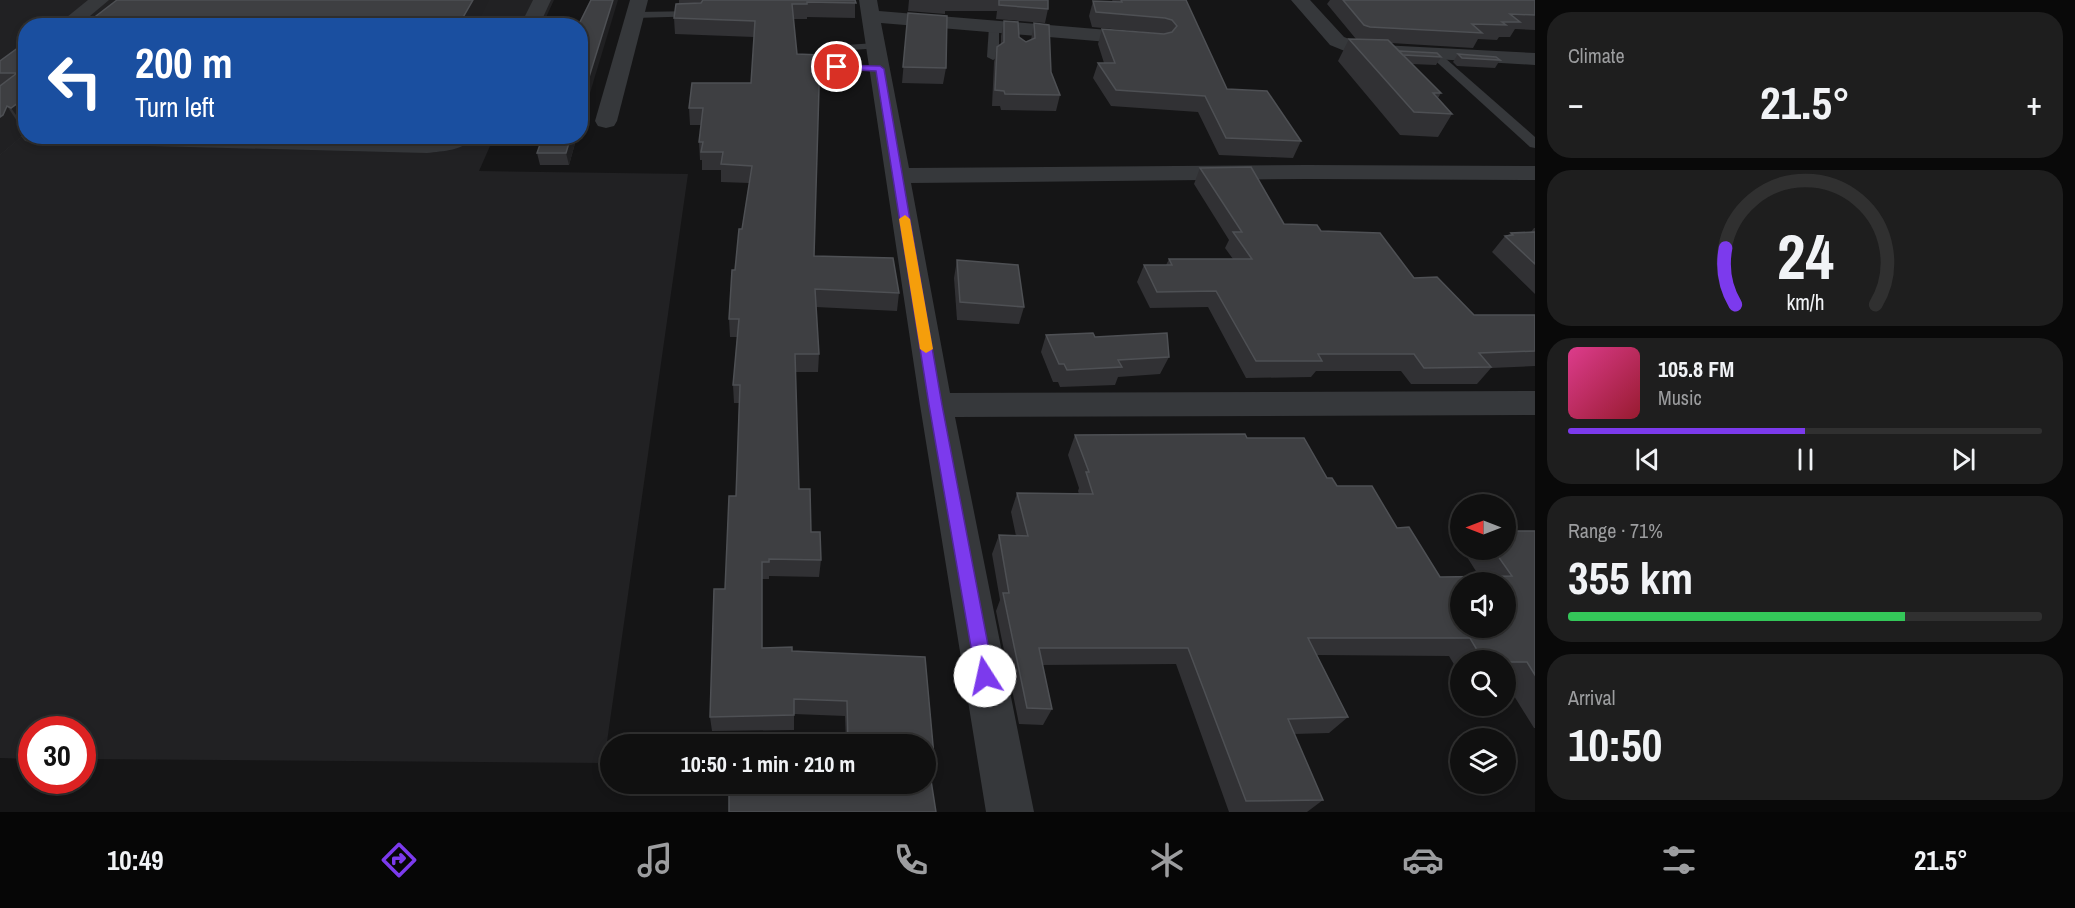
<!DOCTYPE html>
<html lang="en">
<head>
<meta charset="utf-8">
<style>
	:root { --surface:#101010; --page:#1e1e1e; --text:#f1f3f6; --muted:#9c9d9f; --line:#303030; --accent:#7c3aed }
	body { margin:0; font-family:"Archivo Narrow",sans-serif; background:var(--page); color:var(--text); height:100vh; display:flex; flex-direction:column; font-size:22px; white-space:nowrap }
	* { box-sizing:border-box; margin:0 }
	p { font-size:20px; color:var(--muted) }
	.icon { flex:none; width:33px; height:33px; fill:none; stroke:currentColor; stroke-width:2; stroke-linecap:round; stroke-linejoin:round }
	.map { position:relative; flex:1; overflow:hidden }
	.sheet { display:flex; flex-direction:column; gap:12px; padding:12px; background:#090909; width:540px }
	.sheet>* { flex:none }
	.hud { position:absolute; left:18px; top:18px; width:570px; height:126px; border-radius:24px; box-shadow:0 3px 9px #0003,0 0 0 2px var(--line); background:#1a4fa0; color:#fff; overflow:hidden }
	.needle { width:39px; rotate:270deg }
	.tools { position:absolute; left:1450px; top:494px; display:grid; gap:12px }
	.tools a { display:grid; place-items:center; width:66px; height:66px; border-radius:50%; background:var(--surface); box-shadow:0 3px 9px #0003,0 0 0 2px var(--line); font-size:30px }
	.speed { position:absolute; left:18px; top:716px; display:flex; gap:12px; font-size:30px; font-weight:700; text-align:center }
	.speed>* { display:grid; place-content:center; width:78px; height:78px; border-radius:50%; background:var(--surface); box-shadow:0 3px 9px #0003,0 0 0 2px var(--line); line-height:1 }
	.speed .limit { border:9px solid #d22; background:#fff; color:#111 }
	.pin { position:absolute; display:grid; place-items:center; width:51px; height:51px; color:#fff; margin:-26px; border:3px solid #fff; border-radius:50%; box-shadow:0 2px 6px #0007 }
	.me { position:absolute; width:66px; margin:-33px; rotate:350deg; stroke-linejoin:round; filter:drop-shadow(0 0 4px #0008) }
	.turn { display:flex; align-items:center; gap:21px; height:126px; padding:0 18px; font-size:27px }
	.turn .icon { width:78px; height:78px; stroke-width:2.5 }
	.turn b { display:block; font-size:42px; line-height:51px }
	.big { font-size:45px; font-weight:800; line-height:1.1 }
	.sheet .card { flex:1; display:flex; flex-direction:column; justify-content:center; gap:9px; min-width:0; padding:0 21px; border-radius:24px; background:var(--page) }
	.sheet .dial { align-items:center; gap:0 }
	.dial svg { height:156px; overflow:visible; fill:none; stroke:var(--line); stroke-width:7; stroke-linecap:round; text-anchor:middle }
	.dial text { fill:var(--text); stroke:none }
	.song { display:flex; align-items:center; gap:18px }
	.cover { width:72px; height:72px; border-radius:9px; background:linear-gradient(135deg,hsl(330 70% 55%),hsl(350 70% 35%)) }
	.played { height:6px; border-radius:3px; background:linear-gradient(90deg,var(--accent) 50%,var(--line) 50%) }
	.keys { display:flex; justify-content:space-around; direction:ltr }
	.heat { display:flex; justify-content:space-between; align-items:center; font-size:33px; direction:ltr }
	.charge { height:9px; border-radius:4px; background:linear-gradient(90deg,#34c759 71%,var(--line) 0) }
	.trip { position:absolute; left:600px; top:734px; width:336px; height:60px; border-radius:30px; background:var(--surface); box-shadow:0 3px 9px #0003,0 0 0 2px var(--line); font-weight:800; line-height:60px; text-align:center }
	.dock { display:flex; height:96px; justify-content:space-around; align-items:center; background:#060606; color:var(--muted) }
	.dock .icon { width:42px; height:42px }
	.dock .current { color:var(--accent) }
	.dock b { font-size:27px; color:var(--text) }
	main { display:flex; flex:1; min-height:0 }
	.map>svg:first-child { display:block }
	.built { fill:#212123 }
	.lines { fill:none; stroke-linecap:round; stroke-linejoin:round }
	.service { fill:#36383b; fill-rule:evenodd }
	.minor { fill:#36383b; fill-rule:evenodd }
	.wall { fill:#313134 }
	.shaded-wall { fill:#202022 }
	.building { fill:#3e3f42; stroke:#4e5054; stroke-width:1.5; fill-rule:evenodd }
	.route { fill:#7c3aed; stroke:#51269a; stroke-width:1.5 }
	.slow { fill:#f59e0b }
</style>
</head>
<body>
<main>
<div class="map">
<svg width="1535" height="812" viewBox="0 0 1535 812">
	<rect width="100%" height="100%" fill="#151516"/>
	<!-- built -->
	<path class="built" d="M0,0H554L542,26H26V136L494,137L479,171L688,174L604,763L83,759L82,729H32L31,759L0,758Z"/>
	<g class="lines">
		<!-- service -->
		<g class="service">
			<path d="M698,11L702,12V16L635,18L630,15L635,12Z"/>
			<path d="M994,23L999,26V57L993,60L987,57L989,26Z"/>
			<path d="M876,43L881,46L880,48L838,51L837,60L840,64L880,66L886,69L884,71L837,70L825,61V53L830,46Z"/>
			<path d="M1433,50L1437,51L1535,137V148L1530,147L1429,55V51Z"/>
		</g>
		<!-- minor -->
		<g class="minor">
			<path d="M88,0H109L78,26H56Z"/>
			<path d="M533,0H551L539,26H520Z"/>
			<path d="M630,0H648L617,121L614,126L606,128L598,126L595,121Z"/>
			<path d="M859,0H877L879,11L1144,33L1151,35L1154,39L1151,43L1144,45L881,23L909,168L1306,165L1535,166V180L1306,179L911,183L950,393L1535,391V415L955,417L1034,812H986L920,405Z"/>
			<path d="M1291,0H1310L1344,37L1362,44L1535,53V65L1352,54L1330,45Z"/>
			<path d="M25,131L26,136H331L427,139L474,136C464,151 443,151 427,153L33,143L25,141L21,136Z"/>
		</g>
	</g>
	<!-- wall -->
	<g class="wall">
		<path d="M679,0H855V18L807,17V19H793L797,54L820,55L814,256L893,258L899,293L897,311L816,307L819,354L818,372H795L799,489H810L811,532H820L821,560L819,577L769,576V579H762V648L792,647V651L925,657L934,756L929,769L936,812H729V790L764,789V784L796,783H926V744H846L845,716L794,714V730L712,731L710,717L714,589H725L729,496H736L739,403H734L733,385L737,337H730L729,319L732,270H735L739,229H742L749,183L721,182V170H702V160H700L699,142L701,125H690L689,108L692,83H751L754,37L675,34L674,18L676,4L679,3Z"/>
		<path d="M909,0H1048V9L1045,23L996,19L997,11H945V14L908,11Z"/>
		<path d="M1112,0H1186L1227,89L1301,141L1293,158L1219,155L1198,112L1111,106L1093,78L1098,63H1104L1098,44L1102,29L1163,34L1092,27L1089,16L1093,1L1113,2Z"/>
		<path d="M1330,0H1535V30L1515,29L1510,37H1499L1497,40L1478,39L1473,48L1391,43L1399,51L1441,57L1436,65L1411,64L1441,93L1438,98L1452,114L1438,137L1400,135L1338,61L1349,39H1356L1327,4Z"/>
		<path d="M1004,21L1019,37L1026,42L1031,40L1034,23L1051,72L1060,95L1056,111L1001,110L1000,106H992L994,62L997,47L1001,44V36Z"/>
		<path d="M907,27L946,68L943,84L902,83Z"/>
		<path d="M26,42V131L23,130L20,138L0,155V61Z"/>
		<path d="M1458,54L1500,60L1495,68L1457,66L1453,62Z"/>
		<path d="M543,136H577L569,165H540L537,153Z"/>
		<path d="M1200,168L1284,224L1321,231L1414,278L1474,315H1535V366L1491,368L1477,384H1411L1401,371H1316L1311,377L1246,378L1208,307L1150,308L1137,282L1144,265H1166L1169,259H1233L1225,248L1229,240L1194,184Z"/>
		<path d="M1534,228H1535V294L1492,252L1505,236L1508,235L1511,233L1531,232Z"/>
		<path d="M957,260L1024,307L1019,324L957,320L954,278Z"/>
		<path d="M1046,335L1095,337L1169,357L1160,374L1118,377L1115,385L1060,387L1058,382H1053L1041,352Z"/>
		<path d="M1075,435L1247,438L1327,478L1337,486L1397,528L1440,577L1479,576L1462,549H1506L1535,531V728H1534L1506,683V660H1461V676L1449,656L1317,655L1348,717L1329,733L1294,734L1323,800L1307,812H1229L1176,664L1042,665L1052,709L1043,725L1019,724L996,611L1000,600L992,554L999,535L1016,536L1011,512L1017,493L1079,494L1078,491L1079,488L1068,455Z"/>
	</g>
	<!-- shaded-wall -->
	<g class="shaded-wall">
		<path d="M473,0H489L476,26H458Z"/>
		<path d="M613,0H618L580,126V106Z"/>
		<path d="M26,97V129L11,108Z"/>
		<path d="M7,106L23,130L20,138L0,155V117Z"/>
		<path d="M571,136H577L569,165L566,153Z"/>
	</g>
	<!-- building -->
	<g class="building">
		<path d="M117,0H473L458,26H83Z"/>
		<path d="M591,0H613L580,106V26H578Z"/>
		<path d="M703,0H855L856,3L807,2V4H792L797,54L820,55L814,256L893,258L899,293L815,289L819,354H795L799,489H810L811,532H820L821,560L769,559V562H762V648L792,647V651L925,657L934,756L927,755L936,812H729V790L764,789V784L796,783H926V744H848L847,701L794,699V715L710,717L714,589H725L729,496H736L740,385H733L739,319H729L732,270H735L739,229H742L752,166L721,164L723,152H701L703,142H699L703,108H689L692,83H751L755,21L674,18L676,4L701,3Z"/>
		<path d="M999,0H1048V9L999,5Z"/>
		<path d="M1121,0H1186L1227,89L1267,91L1301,141L1226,138L1205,96L1116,90L1098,63H1115L1102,29L1164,34L1172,32L1177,26L1172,20L1165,18L1096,12L1093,1L1122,2Z"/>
		<path d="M1343,0H1535V15L1510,14L1520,22H1502L1506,25L1472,24L1482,33L1370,27L1364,25Z"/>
		<path d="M908,13L947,16L946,68L903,67Z"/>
		<path d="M1004,21L1018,22L1019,37L1026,42L1035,38L1034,23L1049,25L1051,72L1060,95L1005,94L1004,91L995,90L997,47L1004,42Z"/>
		<path d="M1349,39L1388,40L1441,93H1433L1452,114L1414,112Z"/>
		<path d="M26,42V97L11,108L7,106L3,115L0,117V86L17,73H0V61Z"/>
		<path d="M1399,51L1437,53L1441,57L1403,55Z"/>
		<path d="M1458,54L1496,57L1500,60L1462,58Z"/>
		<path d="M543,136H571L566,153H537Z"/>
		<path d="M1251,167L1284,224L1317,225L1321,231L1380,233L1414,278L1437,277L1474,315H1535V351L1479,353L1491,367L1424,368L1414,354H1318L1322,361H1256L1216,291L1157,292L1144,265H1172L1169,259H1252L1233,232H1242L1200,168Z"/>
		<path d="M1535,232V264L1505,236L1513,235L1511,233Z"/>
		<path d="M957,260L1018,265L1024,307L960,302Z"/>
		<path d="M1093,333L1095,337L1167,333L1169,357L1118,360L1122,367L1067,370L1064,364H1059L1046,335Z"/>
		<path d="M1245,434L1247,438H1304L1327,478H1332L1337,486H1372L1397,528L1409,527L1440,577L1512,576L1493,549H1506V531H1535V675L1527,662H1506V660H1483L1470,638H1308L1348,717L1288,719L1323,800L1246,801L1188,648H1039L1052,709L1027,708L1003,593H1009L999,535L1028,536L1017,493L1093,494L1086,472H1089L1075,435ZM1461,582H1506V627H1461Z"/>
	</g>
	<!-- route -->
	<path class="route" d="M834,65L880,66L884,69L942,405L994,676L991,682L985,685L979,682L976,676L929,405L876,71L837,69H834Z"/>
	<!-- slow -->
	<path class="slow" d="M905,215L910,219L933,349L926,353L920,349L899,219Z"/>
</svg>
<div class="tools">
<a><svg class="needle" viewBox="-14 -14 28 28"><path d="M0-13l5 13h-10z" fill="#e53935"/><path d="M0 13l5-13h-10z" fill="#9c9d9f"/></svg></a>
<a><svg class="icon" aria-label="sound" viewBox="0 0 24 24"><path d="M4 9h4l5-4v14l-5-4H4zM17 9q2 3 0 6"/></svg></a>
<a><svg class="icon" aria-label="search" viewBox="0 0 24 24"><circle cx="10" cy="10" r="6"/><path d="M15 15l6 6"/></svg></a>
<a><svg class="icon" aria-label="layers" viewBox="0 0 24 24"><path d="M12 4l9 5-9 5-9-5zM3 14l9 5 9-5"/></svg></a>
</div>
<div class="speed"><div class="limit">30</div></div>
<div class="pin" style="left:837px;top:67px;background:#d93025"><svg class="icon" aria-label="arrive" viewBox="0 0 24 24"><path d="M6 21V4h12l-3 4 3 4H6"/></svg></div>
<svg class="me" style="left:985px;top:676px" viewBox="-20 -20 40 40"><circle r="19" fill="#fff"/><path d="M0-13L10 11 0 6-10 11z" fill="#7c3aed"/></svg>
<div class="trip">10:50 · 1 min · 210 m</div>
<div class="hud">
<div class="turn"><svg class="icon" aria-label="left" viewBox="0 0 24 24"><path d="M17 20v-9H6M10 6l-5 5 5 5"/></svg><div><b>200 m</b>Turn left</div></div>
</div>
</div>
<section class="sheet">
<div class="card"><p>Climate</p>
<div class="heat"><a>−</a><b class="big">21.5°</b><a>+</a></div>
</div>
<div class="card dial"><svg viewBox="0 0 100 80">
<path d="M14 69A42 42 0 1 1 86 69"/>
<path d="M14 69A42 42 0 0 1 9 40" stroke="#7c3aed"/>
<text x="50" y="56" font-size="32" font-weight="700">24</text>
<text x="50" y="72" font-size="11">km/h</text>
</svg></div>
<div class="card">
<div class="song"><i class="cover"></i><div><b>105.8 FM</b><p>Music</p></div></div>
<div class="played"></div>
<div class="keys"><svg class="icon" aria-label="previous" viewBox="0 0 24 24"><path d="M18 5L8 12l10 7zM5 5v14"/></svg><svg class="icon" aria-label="pause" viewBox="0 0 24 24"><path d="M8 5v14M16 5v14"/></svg><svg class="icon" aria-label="next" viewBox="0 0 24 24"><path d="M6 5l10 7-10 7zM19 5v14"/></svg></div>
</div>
<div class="card"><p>Range · 71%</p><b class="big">355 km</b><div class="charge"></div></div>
<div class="card"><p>Arrival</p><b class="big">10:50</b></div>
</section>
</main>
<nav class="dock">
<b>10:49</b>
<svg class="icon current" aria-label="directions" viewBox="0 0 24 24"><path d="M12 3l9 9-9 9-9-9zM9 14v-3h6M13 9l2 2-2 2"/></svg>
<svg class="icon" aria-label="music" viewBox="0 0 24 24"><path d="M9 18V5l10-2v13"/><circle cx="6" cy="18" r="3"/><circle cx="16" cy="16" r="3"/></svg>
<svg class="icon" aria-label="phone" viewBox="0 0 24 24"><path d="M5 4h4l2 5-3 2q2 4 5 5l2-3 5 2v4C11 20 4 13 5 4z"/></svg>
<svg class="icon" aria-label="climate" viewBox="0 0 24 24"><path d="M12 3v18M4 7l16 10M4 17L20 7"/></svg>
<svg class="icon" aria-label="car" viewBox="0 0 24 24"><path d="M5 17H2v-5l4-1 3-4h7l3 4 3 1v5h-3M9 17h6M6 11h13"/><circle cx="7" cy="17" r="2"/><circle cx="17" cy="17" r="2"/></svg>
<svg class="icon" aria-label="filters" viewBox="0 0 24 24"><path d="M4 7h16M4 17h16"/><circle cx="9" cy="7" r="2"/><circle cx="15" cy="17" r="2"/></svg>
<b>21.5°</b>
</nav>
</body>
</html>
